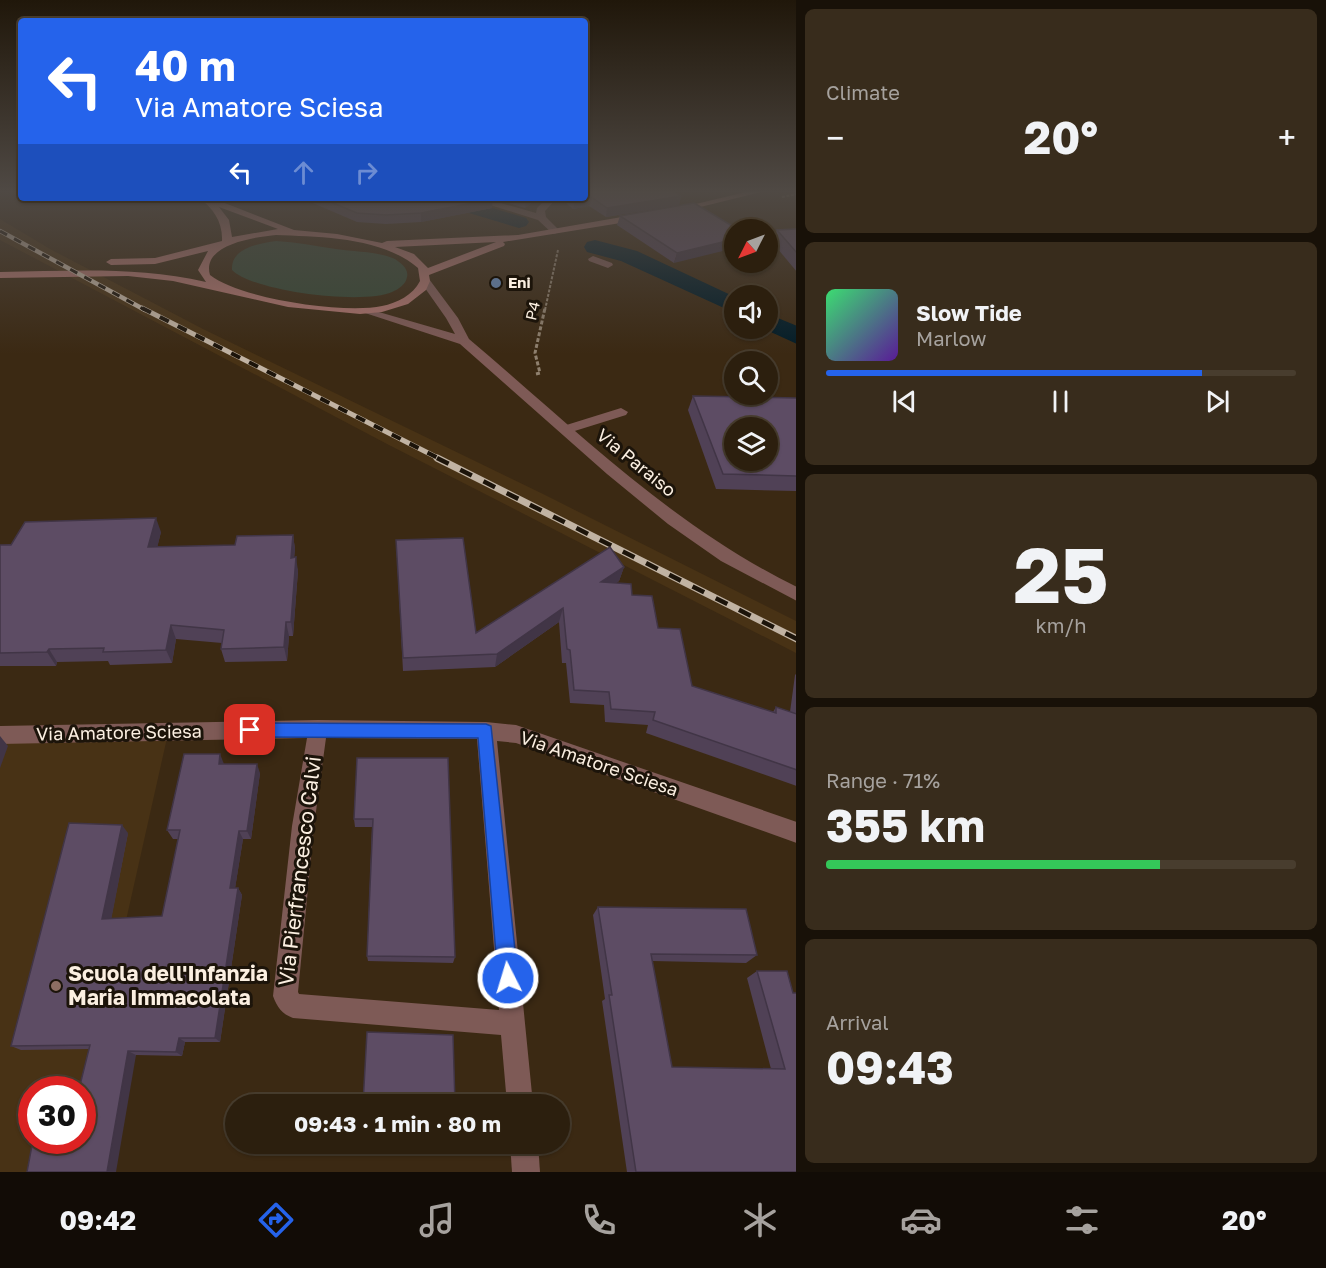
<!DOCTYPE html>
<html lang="en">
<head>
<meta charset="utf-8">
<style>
	:root { --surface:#2c1f0e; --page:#382c1c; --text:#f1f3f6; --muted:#a6a29e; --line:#483d2e; --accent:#2563eb }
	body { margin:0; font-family:"Golos Text",sans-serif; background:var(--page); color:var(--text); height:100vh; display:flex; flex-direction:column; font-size:22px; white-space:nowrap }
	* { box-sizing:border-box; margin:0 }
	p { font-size:20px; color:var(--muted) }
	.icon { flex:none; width:33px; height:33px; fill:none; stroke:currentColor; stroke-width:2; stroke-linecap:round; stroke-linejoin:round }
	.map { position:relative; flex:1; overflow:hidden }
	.sheet { display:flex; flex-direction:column; gap:9px; padding:9px; background:#181108; width:530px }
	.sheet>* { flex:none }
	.top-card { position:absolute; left:18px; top:18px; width:570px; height:183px; border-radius:6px; box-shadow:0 2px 4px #0004,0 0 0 2px var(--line); background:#2563eb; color:#fff; overflow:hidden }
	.needle { width:39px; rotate:228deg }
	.tools { position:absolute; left:724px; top:219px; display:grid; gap:12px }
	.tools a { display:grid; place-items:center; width:54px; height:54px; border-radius:50%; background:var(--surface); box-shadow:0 2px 4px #0004,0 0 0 2px var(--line); font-size:30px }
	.speed { position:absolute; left:18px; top:1076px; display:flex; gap:12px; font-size:30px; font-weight:700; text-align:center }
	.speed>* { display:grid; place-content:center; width:78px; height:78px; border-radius:50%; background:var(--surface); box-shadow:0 2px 4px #0004,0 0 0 2px var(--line); line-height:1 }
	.speed .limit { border:9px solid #d22; background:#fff; color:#111 }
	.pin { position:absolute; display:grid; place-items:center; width:51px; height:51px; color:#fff; margin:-26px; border-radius:12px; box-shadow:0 3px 9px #0006 }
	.me { position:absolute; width:66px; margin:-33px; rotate:355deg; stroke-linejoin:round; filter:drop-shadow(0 0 4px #0008) }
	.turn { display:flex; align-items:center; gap:21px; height:126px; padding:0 18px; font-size:27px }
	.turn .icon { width:78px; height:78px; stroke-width:2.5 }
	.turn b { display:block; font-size:42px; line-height:51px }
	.lanes { display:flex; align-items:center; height:57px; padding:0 18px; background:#0003; justify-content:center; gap:30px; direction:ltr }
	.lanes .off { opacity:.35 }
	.big { font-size:45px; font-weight:700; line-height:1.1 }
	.sheet .tile { flex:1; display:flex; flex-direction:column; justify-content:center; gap:9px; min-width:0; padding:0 21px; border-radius:9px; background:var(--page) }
	.sheet .dial { align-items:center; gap:0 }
	.dial b { font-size:78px; line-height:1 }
	.song { display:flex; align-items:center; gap:18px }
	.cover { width:72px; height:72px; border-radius:9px; background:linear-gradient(135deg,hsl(140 70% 55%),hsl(270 70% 35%)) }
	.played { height:6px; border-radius:3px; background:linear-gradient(90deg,var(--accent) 80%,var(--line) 80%) }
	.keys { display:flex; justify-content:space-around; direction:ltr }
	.heat { display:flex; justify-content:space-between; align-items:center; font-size:33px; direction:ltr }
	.charge { height:9px; border-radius:4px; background:linear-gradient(90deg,#34c759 71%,var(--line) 0) }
	.trip { position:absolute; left:225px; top:1094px; width:345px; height:60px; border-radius:30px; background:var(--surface); box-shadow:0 2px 4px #0004,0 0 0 2px var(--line); font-weight:700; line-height:60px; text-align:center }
	.menu { display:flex; height:96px; justify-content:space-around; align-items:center; background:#120c06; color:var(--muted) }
	.menu .icon { width:42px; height:42px }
	.menu .on { color:var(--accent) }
	.menu b { font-size:27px; color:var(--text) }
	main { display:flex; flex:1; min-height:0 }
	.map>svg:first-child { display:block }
	.built { fill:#483215 }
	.green { fill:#364735 }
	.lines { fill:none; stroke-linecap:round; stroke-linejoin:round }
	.canal { fill:#021c27; fill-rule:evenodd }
	.path-far1 { stroke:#8f806e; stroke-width:2; stroke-dasharray:3 1.5; stroke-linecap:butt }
	.path { stroke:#8f806e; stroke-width:3; stroke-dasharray:4 2; stroke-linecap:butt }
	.service { fill:#7e5a56; fill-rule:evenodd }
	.minor { fill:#7e5a56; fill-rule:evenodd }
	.tertiary { fill:#7e5a56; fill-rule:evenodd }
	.secondary { fill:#ab726c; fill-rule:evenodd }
	.rail-far2-casing { stroke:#c1b3a3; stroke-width:4.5 }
	.rail-far1-casing { stroke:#c1b3a3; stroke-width:5 }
	.rail-casing { stroke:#c1b3a3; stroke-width:7 }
	.rail-far2 { stroke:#1c140a; stroke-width:3; stroke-dasharray:8; stroke-linecap:butt }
	.rail-far1 { stroke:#1c140a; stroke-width:4; stroke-dasharray:10; stroke-linecap:butt }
	.rail { stroke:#1c140a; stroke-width:4.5; stroke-dasharray:13; stroke-linecap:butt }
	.wall { fill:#504156 }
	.shaded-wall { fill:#413546 }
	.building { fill:#5d4c64; stroke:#413546; stroke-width:1.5; fill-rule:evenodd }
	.route { fill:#2563eb; stroke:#184099; stroke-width:1.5 }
	.service-dot { fill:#5c6f8a; stroke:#1c140a; stroke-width:2 }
	.education-dot { fill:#8d6e63; stroke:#1c140a; stroke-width:2 }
	.labels { text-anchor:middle; stroke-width:6; stroke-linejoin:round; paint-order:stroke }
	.far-poi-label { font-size:15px; font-weight:bold; fill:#fbefe1; stroke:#1c140a; text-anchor:start }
	.far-street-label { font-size:15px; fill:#fbefe1; stroke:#1c140a }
	.street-label { font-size:18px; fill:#fbefe1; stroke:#1c140a }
	.near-street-label { font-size:21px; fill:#fbefe1; stroke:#1c140a }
	.near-poi-label { font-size:21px; font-weight:bold; fill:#fbefe1; stroke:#1c140a; text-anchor:start }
</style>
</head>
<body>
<main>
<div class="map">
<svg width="797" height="1172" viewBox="0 0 797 1172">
	<rect width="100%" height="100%" fill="#3b2913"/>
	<!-- built -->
	<g class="built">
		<path d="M0,219L50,249L203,329L543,494L796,621V653L389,445L0,240Z"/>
		<path d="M167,738L125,925L82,1089H32V1140H76L69,1172H0V742Z"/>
	</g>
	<!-- green -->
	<path class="green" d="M276,241C296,242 316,246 336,249C354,252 377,251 395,259C401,263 409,269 407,277C406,284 399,289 392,292C364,305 254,292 232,270C231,247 259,244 276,241Z"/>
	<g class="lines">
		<!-- canal -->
		<g class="canal">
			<path d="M429,198H460L526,218L529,222L526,226L519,228L432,202Z"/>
			<path d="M595,240L637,251L735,297V313L621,261L587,252L584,247L587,242Z"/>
			<path d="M768,314L797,326V344L762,328H768Z"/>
		</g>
		<!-- path-far1 -->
		<g class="path-far1">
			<path d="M782,197L797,194"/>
			<path d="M545,310L558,250"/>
		</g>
		<!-- path -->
		<path class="path" d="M536,374L540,373L535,353L545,308"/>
		<!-- service -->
		<g class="service">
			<path d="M593,256L612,263L613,265L608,268L589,261L588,259Z"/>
			<path d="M621,408L628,412L626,415L565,434L558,430L560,427Z"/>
		</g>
		<!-- minor -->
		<g class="minor">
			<path d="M468,198H483L536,213L537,208L547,198H557L545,211L546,217L561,232L553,234L538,220Z"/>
			<path d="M318,720L486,722L516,725L797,822V843L516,743L497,741L533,1104H507L501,1035L293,1018C282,1014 277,1007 273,996L292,826L307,738L0,744V726ZM326,738L477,739L499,1010L299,994L298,992L314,826Z"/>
			<path d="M510,1143H538L540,1172H512Z"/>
		</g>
		<!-- tertiary -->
		<path class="tertiary" d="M425,278L429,279L458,318L469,339C574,428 672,526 797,587V601L721,561L668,524L607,474L460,344L359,311L365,308L455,334L446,318L420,281Z"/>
		<!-- secondary -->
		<g class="secondary">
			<path d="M754,190H769L676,213L671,210Z"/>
			<path d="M199,198H212L294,230L337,234L382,243L387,241L518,235L639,214L644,217L639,220L503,242L505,244L504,246L429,275L430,281L426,290L408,304L382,312L360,314L288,307L173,281L128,276L0,278V272C71,271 136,266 206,282L198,270L208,251L155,264L111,265L106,262L111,259L155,258L222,241C223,222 213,208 199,198ZM219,207L278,229L232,237L229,220ZM276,235C322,237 382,237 418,268L420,281C413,295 397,303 382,306C344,314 240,299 210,275C201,244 256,237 276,235ZM496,242L428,268L414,254L395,247Z"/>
		</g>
		<!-- rail-far2 casing -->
		<g class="rail-far2-casing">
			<path id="rail-far2" d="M0,231L145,310"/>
		</g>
		<!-- rail-far1 casing -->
		<g class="rail-far1-casing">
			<path id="rail-far1" d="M142,308L440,459"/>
		</g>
		<!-- rail casing -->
		<g class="rail-casing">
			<path id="rail" d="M437,458L797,639"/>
		</g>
		<!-- rail-far2 -->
		<use href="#rail-far2" class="rail-far2"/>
		<!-- rail-far1 -->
		<use href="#rail-far1" class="rail-far1"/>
		<!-- rail -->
		<use href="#rail" class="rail"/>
	</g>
	<!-- wall -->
	<g class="wall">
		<path d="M585,190L681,196L679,205L606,217L589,206L573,209L560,198H585Z"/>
		<path d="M301,198H490L492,208L421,222L386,224L357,222Z"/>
		<path d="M491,198H538L525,208Z"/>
		<path d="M694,203L674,263L617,225L620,216Z"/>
		<path d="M797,229V272L772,242L777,230Z"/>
		<path d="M693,396L797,398V491L716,489L688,410Z"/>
		<path d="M161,532L157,547L235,545L293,535L295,549L294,557L298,571L293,636H289L287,661L225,662L221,649L222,643L176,639L172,663L110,665L108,661L57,662L56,666H0V545Z"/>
		<path d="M396,540L476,633L624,567L619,581L616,583L632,595L658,628L692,686L773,712L776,707L790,712L795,675L797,673V786L646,733L648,725L605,722L604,705L570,703L566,663H562L559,622L495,667L403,671Z"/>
		<path d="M357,758L455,957L453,963L368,961L367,956L372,827H355L354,819Z"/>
		<path d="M224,764L260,773L251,839H243L235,888H238L242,895L220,1042H185L182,1056L136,1055L82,1140L89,1049L21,1050L11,1046L128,833L111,919L162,916L178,839H173L167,830Z"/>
		<path d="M598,907L757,955L746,963L652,961L672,1067L771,1069L747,978L757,971H787L797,1172H627L602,1001L605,999L593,915Z"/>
		<path d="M384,1143H456V1144L454,1145Z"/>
	</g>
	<!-- shaded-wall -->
	<g class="shaded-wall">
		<path d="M681,196L679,205L606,217L607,208Z"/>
		<path d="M591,197L589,206L573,209L575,201Z"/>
		<path d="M527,198H538L525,208L526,199Z"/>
		<path d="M493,199L492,208L421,222V213Z"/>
		<path d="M735,239V248L674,263L677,253Z"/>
		<path d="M156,518L161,532L154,561L148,547Z"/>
		<path d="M293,535L295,549L293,572L291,558Z"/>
		<path d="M296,557L298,571L293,636L291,622Z"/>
		<path d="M624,567L619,581L597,596L601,582Z"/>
		<path d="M563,608L559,622L495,667L497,654Z"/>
		<path d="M286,622L289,636L287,661L284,647Z"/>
		<path d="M171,625L176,639L172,663L166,650Z"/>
		<path d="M49,649L57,662L56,666L47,652Z"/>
		<path d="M0,736L8,746L0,768Z"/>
		<path d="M220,754L224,764H219Z"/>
		<path d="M257,764L260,773L251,839L247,831Z"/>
		<path d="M122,825L128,833L110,926L102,919Z"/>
		<path d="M239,831L243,839L234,895L230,888Z"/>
		<path d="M238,888L242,895L220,1042L215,1038Z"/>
		<path d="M179,1038L185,1042L182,1056L176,1052Z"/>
		<path d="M128,1051L136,1055L116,1172H107Z"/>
	</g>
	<!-- building -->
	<g class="building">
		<path d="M585,190H671L681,196L607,208L591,197L575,201L572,198H585Z"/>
		<path d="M321,198H490L493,199L421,213L386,215L357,213Z"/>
		<path d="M694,203L739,230H735V239L677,253L620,216Z"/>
		<path d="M797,229V253L777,230Z"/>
		<path d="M693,396L797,398V476L723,474ZM735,428H768V460H735Z"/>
		<path d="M156,518L148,547L235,545L237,536L293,535L291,558L296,557L291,622H286L284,647L221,649L224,630L171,625L166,650L103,652L104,648L49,649L47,652L0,653V545H11L25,522Z"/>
		<path d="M463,538L476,633L610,547L624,567L601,582L631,584L632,595L652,596L658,628L680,629L692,686L776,713V707L797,714V770L653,720L655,712L611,709L609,692L574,690L570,650L567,649L563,608L497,654L403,658L396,540Z"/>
		<path d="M184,754H220L219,764H257L247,831H239L230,888H238L215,1038H179L176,1052L128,1051L107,1172H27L33,1140H82V1089H79L90,1045L11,1046L69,823L122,825L102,919L162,916L180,830H167Z"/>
		<path d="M357,758H448L455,957L367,956L373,819H354Z"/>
		<path d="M598,907L746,909L757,955L651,954L672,1067L785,1069L757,971H787L793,993H797V1172H636L609,995H612Z"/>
		<path d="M367,1032L453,1035L455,1104H363Z"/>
	</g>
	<!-- sky -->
	<linearGradient id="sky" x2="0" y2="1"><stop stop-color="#20170a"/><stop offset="0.54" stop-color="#4f4944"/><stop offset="1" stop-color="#4f4944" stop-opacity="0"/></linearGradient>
	<rect width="797" height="354" fill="url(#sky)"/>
	<!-- route -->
	<path class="route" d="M250,723L486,724L491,726L518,978L515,985L508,988L501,985L498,978L478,738L250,737L244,735L242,730L244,725Z"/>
	<!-- markers -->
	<circle class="service-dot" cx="496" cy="283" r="6"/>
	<circle class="education-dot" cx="56" cy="986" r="6"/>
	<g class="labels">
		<!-- far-poi labels -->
		<g class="far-poi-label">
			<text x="508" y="288">Eni</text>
		</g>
		<!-- far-street labels -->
		<g class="far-street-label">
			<text transform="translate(533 311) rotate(-77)" y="5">P4</text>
		</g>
		<!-- street labels -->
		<g class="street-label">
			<text transform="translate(636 463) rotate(39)" y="6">Via Paraiso</text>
			<text transform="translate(119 733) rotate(-1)" y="6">Via Amatore Sciesa</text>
			<text transform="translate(599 764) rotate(19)" y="6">Via Amatore Sciesa</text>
		</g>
		<!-- near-street labels -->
		<g class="near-street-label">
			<text transform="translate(300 871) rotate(-83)" y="7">Via Pierfrancesco Calvi</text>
		</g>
		<!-- near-poi labels -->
		<g class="near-poi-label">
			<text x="68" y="981">Scuola dell'Infanzia<tspan x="68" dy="24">Maria Immacolata</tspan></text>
		</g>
	</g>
</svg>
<div class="tools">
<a><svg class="needle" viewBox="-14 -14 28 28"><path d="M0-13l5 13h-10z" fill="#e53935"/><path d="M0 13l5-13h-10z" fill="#a6a29e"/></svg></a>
<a><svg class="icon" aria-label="sound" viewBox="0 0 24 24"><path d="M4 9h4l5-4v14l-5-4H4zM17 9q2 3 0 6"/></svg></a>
<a><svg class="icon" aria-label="search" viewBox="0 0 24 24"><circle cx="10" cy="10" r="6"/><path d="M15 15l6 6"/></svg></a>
<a><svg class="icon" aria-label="layers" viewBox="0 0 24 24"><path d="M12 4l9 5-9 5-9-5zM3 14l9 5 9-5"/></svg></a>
</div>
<div class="speed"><div class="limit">30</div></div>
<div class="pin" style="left:250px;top:730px;background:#d93025"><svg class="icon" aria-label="arrive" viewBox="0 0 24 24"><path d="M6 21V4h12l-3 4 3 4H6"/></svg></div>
<svg class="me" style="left:508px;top:978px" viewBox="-20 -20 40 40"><circle r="17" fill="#2563eb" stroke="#fff" stroke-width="3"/><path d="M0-11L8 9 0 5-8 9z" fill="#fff"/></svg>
<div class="trip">09:43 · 1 min · 80 m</div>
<div class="top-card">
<div class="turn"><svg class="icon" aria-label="left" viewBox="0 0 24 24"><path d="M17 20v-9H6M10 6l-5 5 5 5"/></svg><div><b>40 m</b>Via Amatore Sciesa</div></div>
<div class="lanes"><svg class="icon" aria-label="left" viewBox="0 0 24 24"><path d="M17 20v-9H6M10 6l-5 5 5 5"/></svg><svg class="icon off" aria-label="ahead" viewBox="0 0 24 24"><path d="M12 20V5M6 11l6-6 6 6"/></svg><svg class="icon off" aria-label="right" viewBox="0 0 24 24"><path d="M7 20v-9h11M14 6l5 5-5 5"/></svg></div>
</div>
</div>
<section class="sheet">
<div class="tile"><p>Climate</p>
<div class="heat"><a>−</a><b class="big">20°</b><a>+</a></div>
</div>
<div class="tile">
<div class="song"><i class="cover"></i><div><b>Slow Tide</b><p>Marlow</p></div></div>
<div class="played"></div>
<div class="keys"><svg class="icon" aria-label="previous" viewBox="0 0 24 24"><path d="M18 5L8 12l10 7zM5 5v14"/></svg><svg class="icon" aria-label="pause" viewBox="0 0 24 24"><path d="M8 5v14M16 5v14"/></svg><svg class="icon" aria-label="next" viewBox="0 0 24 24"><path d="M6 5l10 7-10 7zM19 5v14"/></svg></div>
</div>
<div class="tile dial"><b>25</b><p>km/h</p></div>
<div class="tile"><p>Range · 71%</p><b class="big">355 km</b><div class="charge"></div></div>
<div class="tile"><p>Arrival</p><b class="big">09:43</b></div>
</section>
</main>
<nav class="menu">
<b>09:42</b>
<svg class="icon on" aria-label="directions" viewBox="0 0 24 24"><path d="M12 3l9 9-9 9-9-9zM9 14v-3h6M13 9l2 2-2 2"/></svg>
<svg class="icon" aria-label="music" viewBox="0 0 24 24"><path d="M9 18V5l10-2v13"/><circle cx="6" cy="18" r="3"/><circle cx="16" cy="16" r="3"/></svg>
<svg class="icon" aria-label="phone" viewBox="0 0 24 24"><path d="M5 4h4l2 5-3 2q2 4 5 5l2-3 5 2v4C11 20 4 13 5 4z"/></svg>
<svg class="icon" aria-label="climate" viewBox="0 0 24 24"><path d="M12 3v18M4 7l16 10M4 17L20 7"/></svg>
<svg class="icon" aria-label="car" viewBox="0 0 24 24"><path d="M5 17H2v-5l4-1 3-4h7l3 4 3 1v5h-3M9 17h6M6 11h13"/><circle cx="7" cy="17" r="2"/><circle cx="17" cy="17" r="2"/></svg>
<svg class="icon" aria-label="filters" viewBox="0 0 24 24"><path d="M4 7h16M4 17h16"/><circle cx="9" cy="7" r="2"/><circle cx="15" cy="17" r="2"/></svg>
<b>20°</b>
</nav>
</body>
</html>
